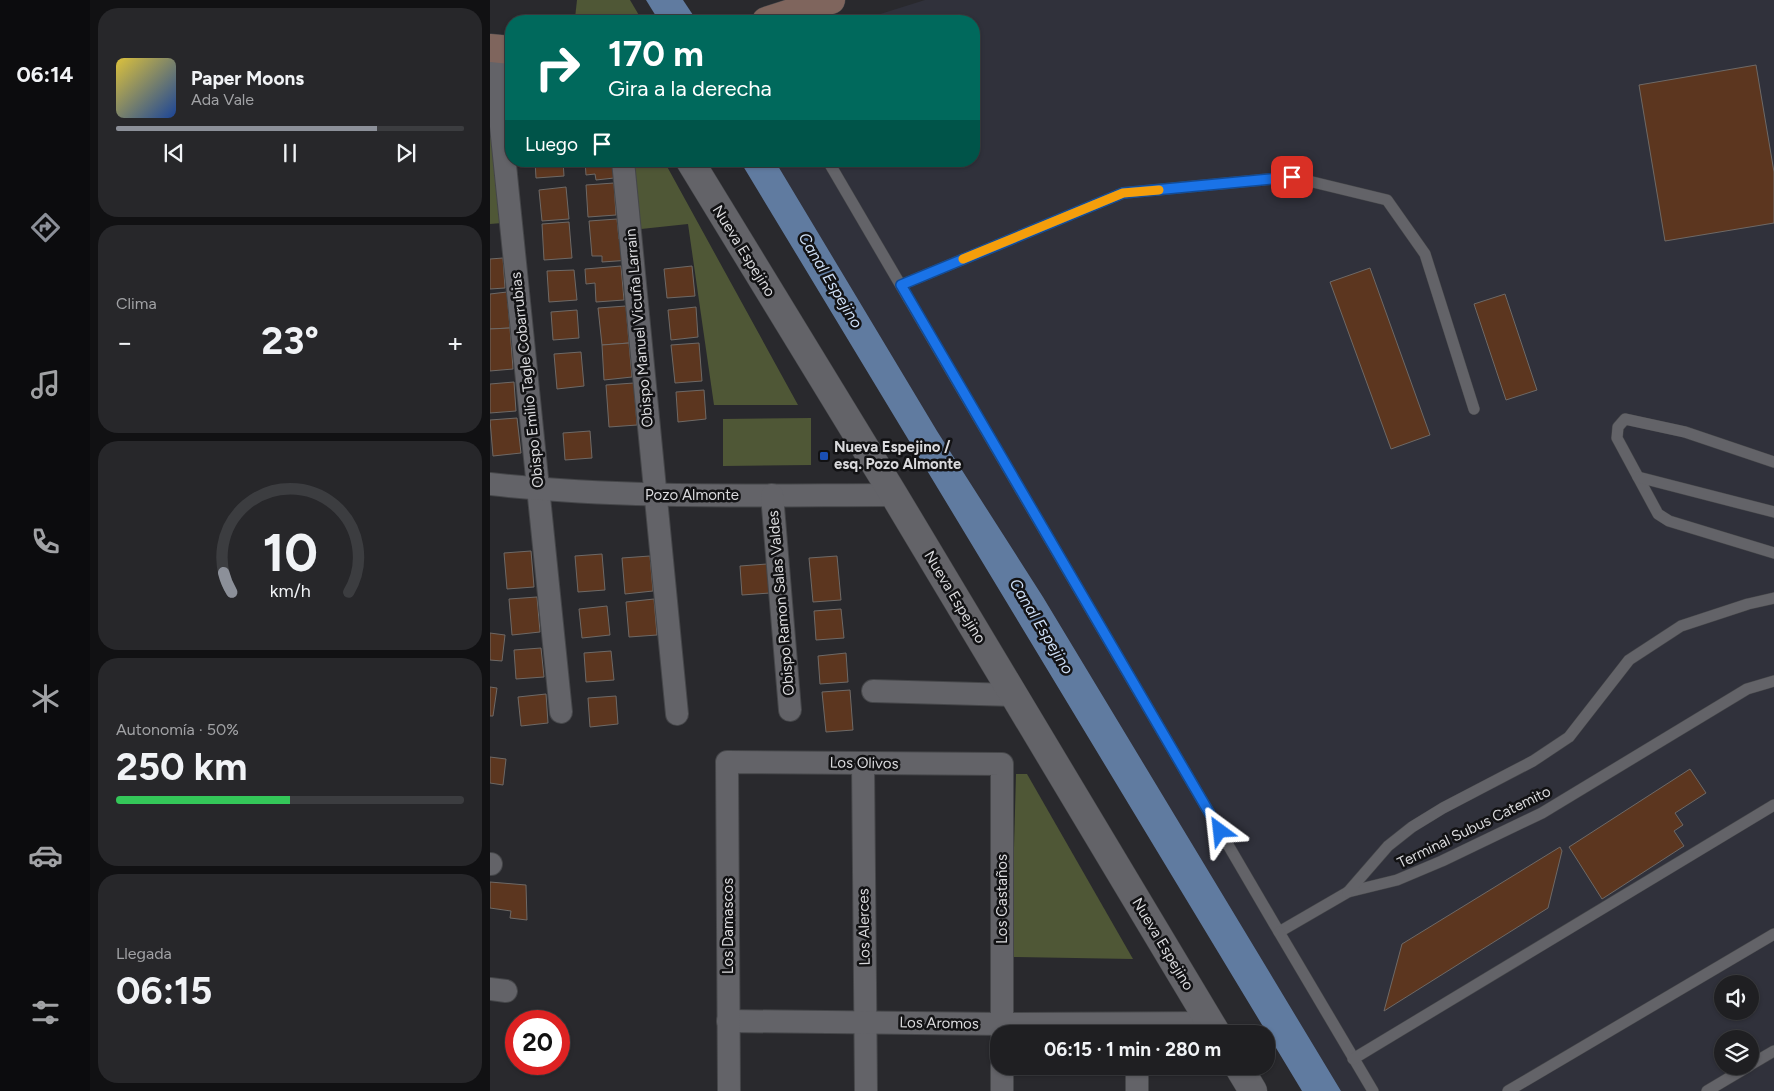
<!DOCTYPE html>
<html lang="es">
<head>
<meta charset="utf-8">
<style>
	:root { --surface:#1f1f22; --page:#27272a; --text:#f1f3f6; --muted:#a1a2a5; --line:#3c3d40; --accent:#8c9099 }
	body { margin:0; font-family:Figtree,sans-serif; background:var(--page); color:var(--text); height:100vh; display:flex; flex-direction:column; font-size:19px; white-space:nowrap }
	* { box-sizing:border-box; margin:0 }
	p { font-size:16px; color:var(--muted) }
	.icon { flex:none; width:28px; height:28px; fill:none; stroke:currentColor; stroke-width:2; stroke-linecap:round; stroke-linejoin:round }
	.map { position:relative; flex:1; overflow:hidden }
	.drawer { display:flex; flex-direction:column; gap:8px; padding:8px; background:#111113; width:400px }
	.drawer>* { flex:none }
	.guide { position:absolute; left:15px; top:15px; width:475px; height:152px; border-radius:20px; box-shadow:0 1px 4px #0004,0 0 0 1px var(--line); background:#00695c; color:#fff; overflow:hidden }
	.tools { position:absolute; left:1224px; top:975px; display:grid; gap:10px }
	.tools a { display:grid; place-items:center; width:45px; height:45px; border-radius:50%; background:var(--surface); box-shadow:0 1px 4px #0004,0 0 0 1px var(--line); font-size:25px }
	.speed { position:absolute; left:15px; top:1010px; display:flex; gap:10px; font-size:25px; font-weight:700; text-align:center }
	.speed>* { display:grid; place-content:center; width:65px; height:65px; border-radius:50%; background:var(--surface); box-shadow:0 1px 4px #0004,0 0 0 1px var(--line); line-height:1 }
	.speed .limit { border:8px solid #d22; background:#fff; color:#111 }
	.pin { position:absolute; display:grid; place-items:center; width:42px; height:42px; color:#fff; margin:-21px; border-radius:10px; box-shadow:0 2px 8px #0006 }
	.me { position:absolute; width:55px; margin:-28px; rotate:330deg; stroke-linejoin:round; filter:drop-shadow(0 0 4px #0008) }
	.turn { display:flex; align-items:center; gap:18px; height:105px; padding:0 20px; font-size:22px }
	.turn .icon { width:65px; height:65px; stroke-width:2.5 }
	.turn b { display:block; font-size:35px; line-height:42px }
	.then { display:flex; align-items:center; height:48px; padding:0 20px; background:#0003; gap:10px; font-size:19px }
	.big { font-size:38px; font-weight:700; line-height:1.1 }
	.drawer .widget { flex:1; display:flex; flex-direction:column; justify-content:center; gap:8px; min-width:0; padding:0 18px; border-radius:20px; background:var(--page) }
	.drawer .dial { align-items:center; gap:0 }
	.dial svg { height:130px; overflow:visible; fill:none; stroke:var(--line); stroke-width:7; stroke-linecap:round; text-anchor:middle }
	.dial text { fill:var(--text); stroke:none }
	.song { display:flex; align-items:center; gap:15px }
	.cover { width:60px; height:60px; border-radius:8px; background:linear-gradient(135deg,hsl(50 70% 55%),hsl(220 70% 35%)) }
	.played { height:5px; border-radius:2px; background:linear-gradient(90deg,var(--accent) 75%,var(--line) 75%) }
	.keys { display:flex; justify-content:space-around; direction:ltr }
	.heat { display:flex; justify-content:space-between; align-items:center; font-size:28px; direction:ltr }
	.charge { height:8px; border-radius:4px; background:linear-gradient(90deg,#34c759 50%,var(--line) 0) }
	.trip { position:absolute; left:500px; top:1025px; width:285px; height:50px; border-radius:20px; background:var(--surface); box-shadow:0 1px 4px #0004,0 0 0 1px var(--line); font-weight:700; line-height:50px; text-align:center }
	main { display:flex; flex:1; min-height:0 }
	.menu { display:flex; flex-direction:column; width:90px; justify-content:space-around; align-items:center; background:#0c0c0e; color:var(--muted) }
	.menu .icon { width:35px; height:35px }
	.menu .selected { color:var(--accent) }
	.menu b { font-size:22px; color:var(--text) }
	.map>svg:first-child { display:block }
	.built { fill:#30313b; fill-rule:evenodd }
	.green { fill:#4f5736 }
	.water { fill:#607ba0 }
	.building { fill:#5c361f; stroke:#6e6966 }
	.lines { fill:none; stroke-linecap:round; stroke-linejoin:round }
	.service-casing { stroke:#454649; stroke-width:12 }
	.minor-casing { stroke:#454649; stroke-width:24 }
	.tertiary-casing { stroke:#454649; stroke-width:29 }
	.secondary-casing { stroke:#454649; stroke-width:29 }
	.service { stroke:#636368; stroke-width:11 }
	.minor { stroke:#636368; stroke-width:22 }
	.tertiary { stroke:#636368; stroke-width:28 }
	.secondary { stroke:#7f655d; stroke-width:28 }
	.route-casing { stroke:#114b97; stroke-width:12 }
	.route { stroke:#1a73e8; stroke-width:9 }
	.slow { stroke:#f59e0b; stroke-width:9 }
	.transit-dot { fill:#1a4fb4; stroke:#121214; stroke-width:2 }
	.labels { text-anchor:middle; stroke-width:5; stroke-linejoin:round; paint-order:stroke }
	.street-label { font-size:15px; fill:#dadadd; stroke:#121214 }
	.poi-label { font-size:15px; font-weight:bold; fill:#dadadd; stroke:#121214; text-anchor:start }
	.water-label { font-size:16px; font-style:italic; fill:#cedff7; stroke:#121214 }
</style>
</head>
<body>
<main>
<nav class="menu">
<b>06:14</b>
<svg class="icon selected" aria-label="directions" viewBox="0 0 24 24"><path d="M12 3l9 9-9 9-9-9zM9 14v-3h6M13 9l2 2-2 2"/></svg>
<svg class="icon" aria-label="music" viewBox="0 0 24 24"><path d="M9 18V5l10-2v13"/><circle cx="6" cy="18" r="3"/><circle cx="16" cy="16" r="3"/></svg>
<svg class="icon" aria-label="phone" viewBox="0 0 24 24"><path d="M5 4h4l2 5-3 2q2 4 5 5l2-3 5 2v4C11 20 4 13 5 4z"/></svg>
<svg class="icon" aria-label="climate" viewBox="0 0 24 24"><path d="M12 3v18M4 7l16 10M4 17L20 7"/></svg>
<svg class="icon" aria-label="car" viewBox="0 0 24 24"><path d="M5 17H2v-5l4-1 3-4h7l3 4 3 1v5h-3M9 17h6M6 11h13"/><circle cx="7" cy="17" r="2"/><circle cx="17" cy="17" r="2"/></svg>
<svg class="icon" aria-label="filters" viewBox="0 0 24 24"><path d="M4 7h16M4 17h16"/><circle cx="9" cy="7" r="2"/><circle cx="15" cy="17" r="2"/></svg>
</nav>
<section class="drawer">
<div class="widget">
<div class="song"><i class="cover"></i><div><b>Paper Moons</b><p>Ada Vale</p></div></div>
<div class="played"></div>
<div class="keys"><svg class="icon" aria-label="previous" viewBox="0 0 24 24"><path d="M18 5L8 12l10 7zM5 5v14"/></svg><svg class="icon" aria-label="pause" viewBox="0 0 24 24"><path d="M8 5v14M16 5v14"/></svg><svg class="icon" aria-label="next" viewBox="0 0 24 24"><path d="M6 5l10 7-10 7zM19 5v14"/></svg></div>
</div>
<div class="widget"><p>Clima</p>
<div class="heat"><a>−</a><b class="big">23°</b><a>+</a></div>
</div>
<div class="widget dial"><svg viewBox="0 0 100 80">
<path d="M14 69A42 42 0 1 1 86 69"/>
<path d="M14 69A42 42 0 0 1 9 57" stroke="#8c9099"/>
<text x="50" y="56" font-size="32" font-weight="700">10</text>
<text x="50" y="72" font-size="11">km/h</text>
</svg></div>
<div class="widget"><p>Autonomía · 50%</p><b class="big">250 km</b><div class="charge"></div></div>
<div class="widget"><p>Llegada</p><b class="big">06:15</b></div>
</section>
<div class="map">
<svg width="1284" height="1091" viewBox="0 0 1284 1091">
	<rect width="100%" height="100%" fill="#29292d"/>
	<!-- built -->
	<path class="built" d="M435,0H1284V1091H851L553,597L447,431L285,161H484V21H368ZM1232,984H1260V1011H1232ZM1232,1039H1260V1066H1232Z"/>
	<!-- green -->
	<g class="green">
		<path d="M87,0H140L150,17L124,21L85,18Z"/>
		<path d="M0,93L12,223L0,224Z"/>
		<path d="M140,161H174L308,405H224L198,224L151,229Z"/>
		<path d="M321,418V465L233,466V419Z"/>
		<path d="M526,774H537L643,959L521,957Z"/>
	</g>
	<!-- water -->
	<g class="water">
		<path d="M156,0H193L207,21H169Z"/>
		<path d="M250,161H285L447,431L553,597L851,1091H812Z"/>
	</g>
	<!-- building -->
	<g class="building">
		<path d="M1266,65L1284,172V223L1175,241L1149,85Z"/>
		<path d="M45,161H73L74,176L46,178Z"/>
		<path d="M95,161H123L124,178L106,180L105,174L96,175Z"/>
		<path d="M124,183L126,215L98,217L96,185Z"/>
		<path d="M76,187L79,219L52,221L49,190Z"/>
		<path d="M127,219L129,239H139L141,260L112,262V256H102L99,221Z"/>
		<path d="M79,222L82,258L54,260L52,224Z"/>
		<path d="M13,258L15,288L0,289V259Z"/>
		<path d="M131,266L134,300L106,302L105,283L96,284L95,269Z"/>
		<path d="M202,266L205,296L177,298L174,269Z"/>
		<path d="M880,268L940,435L901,449L840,282Z"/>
		<path d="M84,270L87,300L59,302L57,271Z"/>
		<path d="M17,292L20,328L0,329V294Z"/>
		<path d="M1015,294L1047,390L1016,400L984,304Z"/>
		<path d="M136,306L139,343L112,345L108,308Z"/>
		<path d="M206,307L208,337L181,340L178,310Z"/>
		<path d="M87,310L89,338L63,340L61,312Z"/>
		<path d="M20,328L23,369L0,371V329Z"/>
		<path d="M139,343L142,377L114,380L112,345Z"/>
		<path d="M209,343L212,381L185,383L181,345Z"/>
		<path d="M91,352L94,386L67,389L64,354Z"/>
		<path d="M24,382L26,411L0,413V384Z"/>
		<path d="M144,383L147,425L119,427L116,385Z"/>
		<path d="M214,390L216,419L188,422L186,392Z"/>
		<path d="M27,418L31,453L3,456L0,420Z"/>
		<path d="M100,431L102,458L75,460L73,433Z"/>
		<path d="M41,551L44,587L17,589L14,553Z"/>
		<path d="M112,554L115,590L88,592L85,556Z"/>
		<path d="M160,556L163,591L135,594L132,558Z"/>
		<path d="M347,556L351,600L323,602L319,558Z"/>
		<path d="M277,564L280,593L252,595L250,566Z"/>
		<path d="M47,597L50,632L22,635L19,599Z"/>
		<path d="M164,599L167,635L139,637L136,602Z"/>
		<path d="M117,606L120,635L92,638L89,609Z"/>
		<path d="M351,609L354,638L326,640L324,611Z"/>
		<path d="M0,633L15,635L12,661L0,660Z"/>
		<path d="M51,648L54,677L26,679L24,650Z"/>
		<path d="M121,651L124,680L96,682L94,653Z"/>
		<path d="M356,653L358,682L330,684L328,656Z"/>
		<path d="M0,687L7,688L3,716H0Z"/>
		<path d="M360,690L363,730L336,732L332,692Z"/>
		<path d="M56,694L58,723L31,726L28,697Z"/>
		<path d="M126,696L128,724L100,727L98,698Z"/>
		<path d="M0,757L16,759L13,785L0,783Z"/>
		<path d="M1200,769L1216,793L1185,813L1193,825L1184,831L1194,846L1112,899L1079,847Z"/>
		<path d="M1070,847L1072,851L1058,908L894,1011L912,944Z"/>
		<path d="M0,882L36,885L37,920L20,918L21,911L0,908Z"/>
	</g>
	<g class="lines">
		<!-- service casing -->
		<g class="service-casing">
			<g id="service">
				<path d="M338,161L789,932L858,892L907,880L952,861L1052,813L1257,689L1284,681"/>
				<path d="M411,285L633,193L802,177L897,200L935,254L984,409"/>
				<path d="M1284,462L1195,432L1135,419L1128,427L1127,438L1168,514L1179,521L1284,553"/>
				<path d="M1148,477L1284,512"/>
				<path d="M858,892L898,846L922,827L953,808L1043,761L1079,737L1139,660L1191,626L1258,604L1284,598"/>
				<path d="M789,932L883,1091"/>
				<path d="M863,1059L1284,805"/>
				<path d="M1260,1065L1284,1051"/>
				<path d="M1018,1091L1284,934"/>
				<path d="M1217,1091L1259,1066"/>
			</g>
		</g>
		<!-- minor casing -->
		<g class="minor-casing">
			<g id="minor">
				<path d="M3,48L71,712"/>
				<path d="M133,161L187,714"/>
				<path d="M0,484C134,499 269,495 404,495"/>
				<path d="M282,495L300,710"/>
				<path d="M383,691L524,695"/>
				<path d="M373,763L376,1091"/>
				<path d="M0,864H1"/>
				<path d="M0,989L16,991"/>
				<path d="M238,1021L512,1024L721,1023"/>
				<path d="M512,1066V1091"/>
				<path d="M647,1066V1091"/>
				<path d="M239,1091L237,762L512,764V1034"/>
			</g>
		</g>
		<!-- tertiary casing -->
		<g class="tertiary-casing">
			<g id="tertiary">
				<path d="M200,161L404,495L727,1034"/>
				<path d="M748,1066L763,1091"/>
			</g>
		</g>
		<!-- secondary casing -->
		<g class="secondary-casing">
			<g id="secondary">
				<path d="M276,21L341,0"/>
				<path d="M0,48L21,50"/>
			</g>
		</g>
		<!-- service -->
		<use href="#service" class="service"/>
		<!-- minor -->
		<use href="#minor" class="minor"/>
		<!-- tertiary -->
		<use href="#tertiary" class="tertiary"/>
		<!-- secondary -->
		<use href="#secondary" class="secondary"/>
	</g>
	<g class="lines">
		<!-- route casing -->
		<g class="route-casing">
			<path id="route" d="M730,831L411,285L633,193L802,177"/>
		</g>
		<!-- route -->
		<use href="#route" class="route"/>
		<!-- slow -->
		<path class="slow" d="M473,259L633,193L669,190"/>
	</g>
	<!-- markers -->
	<rect class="transit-dot" x="329" y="451" width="10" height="10" rx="2.5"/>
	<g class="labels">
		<!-- street labels -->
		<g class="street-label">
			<text transform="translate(254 251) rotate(58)" y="5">Nueva Espejino</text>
			<text transform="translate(149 328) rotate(-95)" y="5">Obispo Manuel Vicuña Larrain</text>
			<text transform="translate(37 380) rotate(-96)" y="5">Obispo Emilio Tagle Cobarrubias</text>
			<text x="202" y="500">Pozo Almonte</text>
			<text transform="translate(465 597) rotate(59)" y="5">Nueva Espejino</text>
			<text transform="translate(291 603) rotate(-95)" y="5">Obispo Ramon Salas Valdes</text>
			<text transform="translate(374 763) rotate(1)" y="5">Los Olivos</text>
			<text transform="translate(984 827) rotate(-26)" y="5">Terminal Subus Catemito</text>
			<text transform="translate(512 899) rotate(-90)" y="5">Los Castaños</text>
			<text transform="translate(238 926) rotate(-90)" y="5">Los Damascos</text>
			<text transform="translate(374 927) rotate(-91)" y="5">Los Alerces</text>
			<text transform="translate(673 944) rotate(59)" y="5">Nueva Espejino</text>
			<text transform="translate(449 1023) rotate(1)" y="5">Los Aromos</text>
		</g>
		<!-- poi labels -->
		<g class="poi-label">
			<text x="344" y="452">Nueva Espejino /<tspan x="344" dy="17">esq. Pozo Almonte</tspan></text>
		</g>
		<!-- water labels -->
		<g class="water-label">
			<text transform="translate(341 280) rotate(59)" y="6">Canal Espejino</text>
			<text transform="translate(552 626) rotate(59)" y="6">Canal Espejino</text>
		</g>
	</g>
</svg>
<div class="tools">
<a><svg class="icon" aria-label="sound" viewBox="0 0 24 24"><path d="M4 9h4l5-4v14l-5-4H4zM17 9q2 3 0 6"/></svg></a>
<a><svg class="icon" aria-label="layers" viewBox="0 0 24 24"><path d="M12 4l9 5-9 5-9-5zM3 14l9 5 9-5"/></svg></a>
</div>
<div class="speed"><div class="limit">20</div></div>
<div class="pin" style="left:802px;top:177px;background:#d93025"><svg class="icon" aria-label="arrive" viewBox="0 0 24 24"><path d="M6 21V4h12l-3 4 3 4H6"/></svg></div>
<svg class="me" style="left:730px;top:831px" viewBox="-20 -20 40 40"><path d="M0-17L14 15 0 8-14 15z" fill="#1a73e8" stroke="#fff" stroke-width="4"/></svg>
<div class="trip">06:15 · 1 min · 280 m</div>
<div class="guide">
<div class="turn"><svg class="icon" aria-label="right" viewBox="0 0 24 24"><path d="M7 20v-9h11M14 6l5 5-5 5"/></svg><div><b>170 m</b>Gira a la derecha</div></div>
<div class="then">Luego<svg class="icon" aria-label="arrive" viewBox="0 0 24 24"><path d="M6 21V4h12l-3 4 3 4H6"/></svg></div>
</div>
</div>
</main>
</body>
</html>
